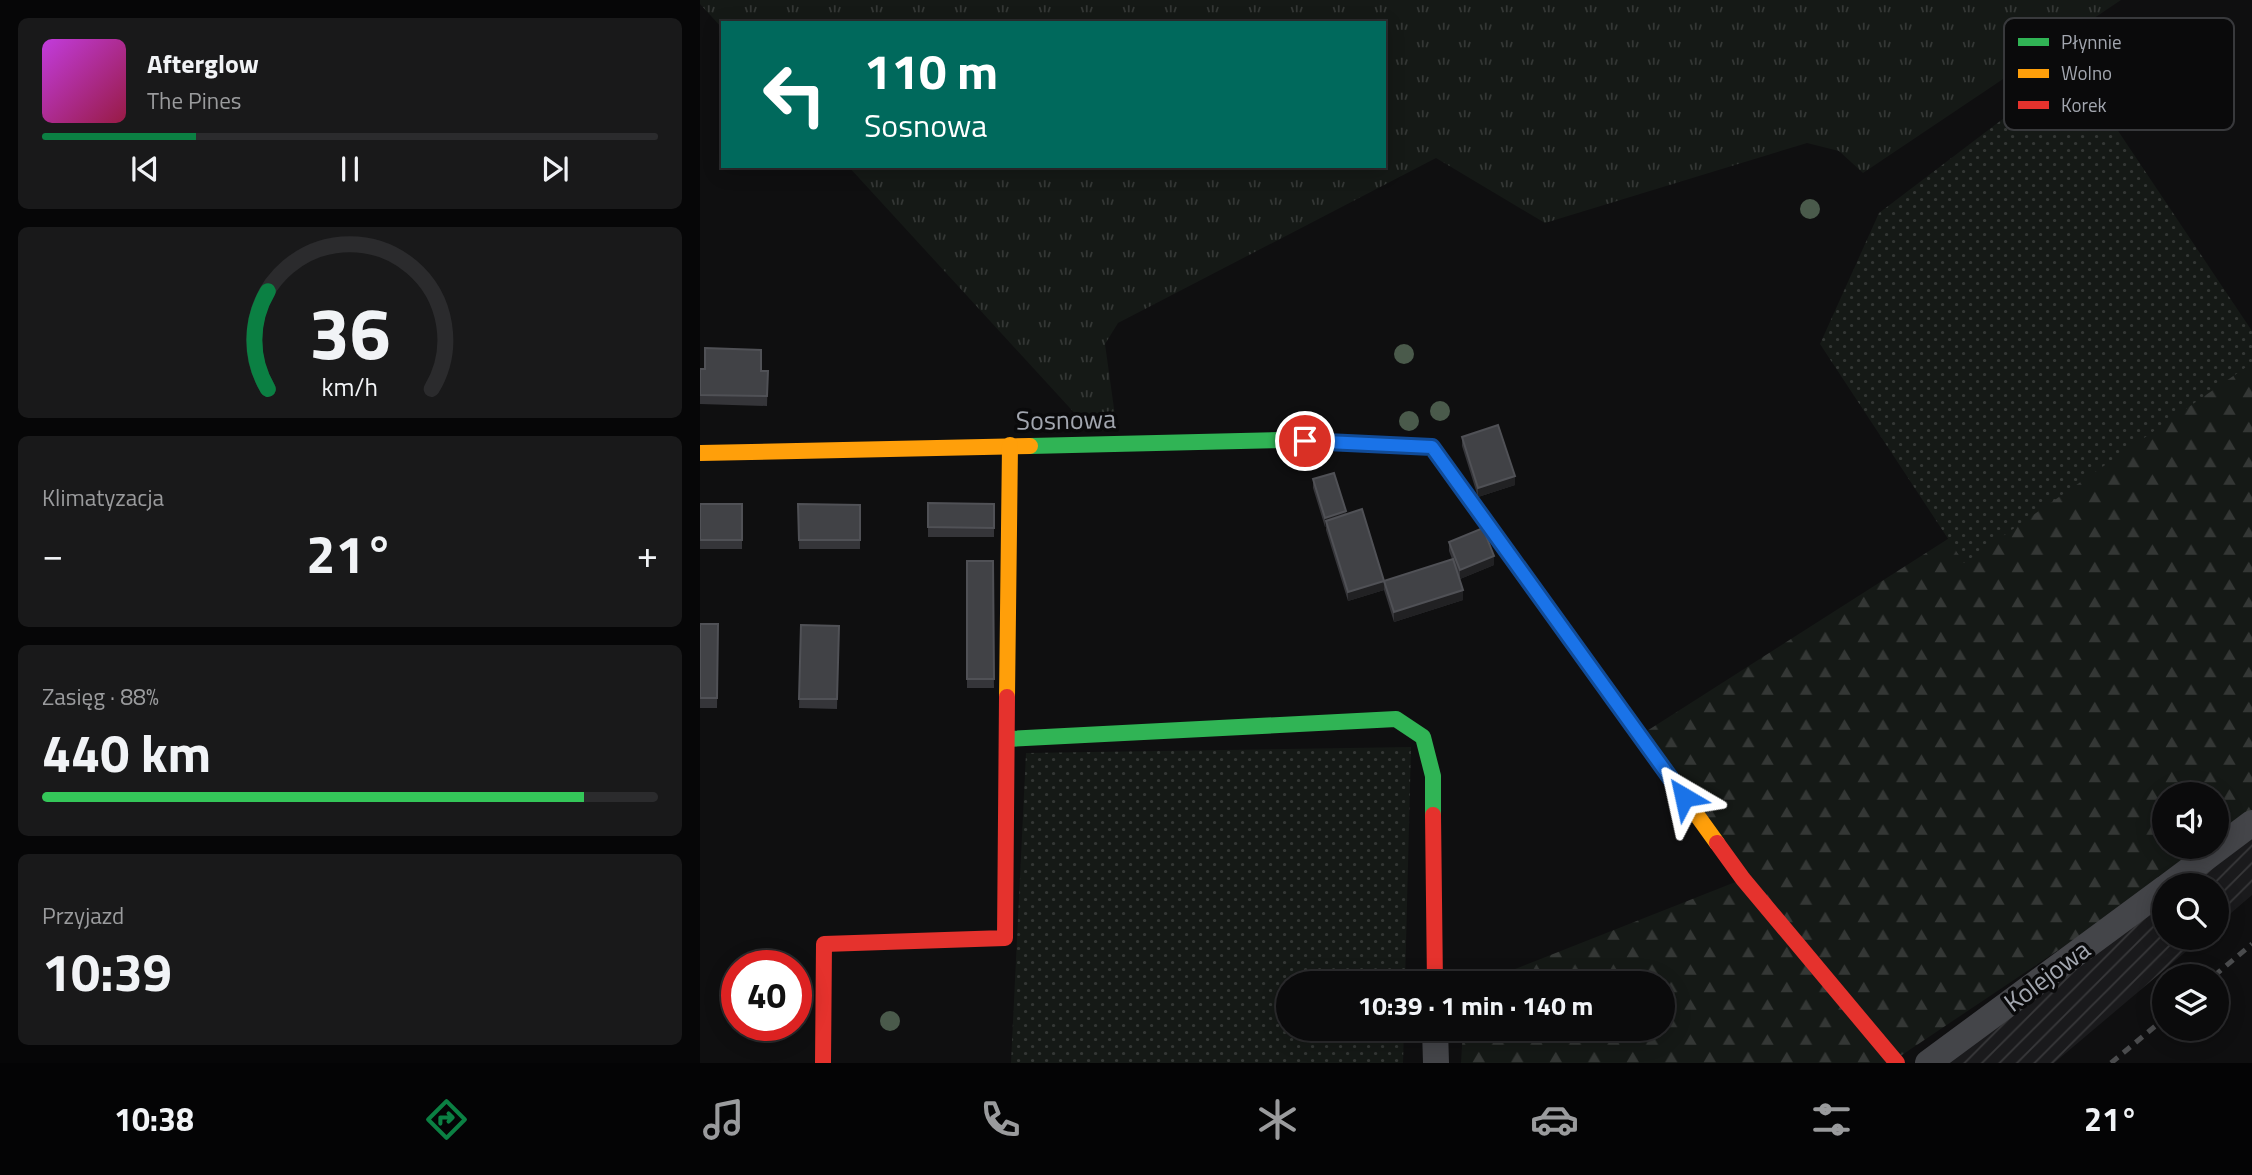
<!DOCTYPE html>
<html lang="pl">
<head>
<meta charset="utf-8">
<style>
	:root { --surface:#0b0b0c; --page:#19191a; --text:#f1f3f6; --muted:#9a9b9d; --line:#2b2b2d; --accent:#0b8043 }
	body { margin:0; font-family:"Titillium Web",sans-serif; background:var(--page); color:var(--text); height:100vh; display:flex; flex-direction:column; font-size:26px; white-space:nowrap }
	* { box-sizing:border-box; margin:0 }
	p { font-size:23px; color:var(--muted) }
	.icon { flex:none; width:38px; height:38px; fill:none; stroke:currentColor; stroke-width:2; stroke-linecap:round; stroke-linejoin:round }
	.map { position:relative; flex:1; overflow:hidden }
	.details { display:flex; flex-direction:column; gap:18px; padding:18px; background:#060607; width:700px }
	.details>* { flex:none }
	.banner { position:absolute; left:21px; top:21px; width:665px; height:147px; border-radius:0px; box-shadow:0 4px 18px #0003,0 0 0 2px var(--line); background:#00695c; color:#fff; overflow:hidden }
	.tools { position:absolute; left:1452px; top:782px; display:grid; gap:14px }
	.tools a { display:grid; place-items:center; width:77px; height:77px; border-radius:50%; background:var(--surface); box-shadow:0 4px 18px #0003,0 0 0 2px var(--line); font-size:35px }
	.speed { position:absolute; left:21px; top:950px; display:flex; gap:14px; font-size:35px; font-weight:700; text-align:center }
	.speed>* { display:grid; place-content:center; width:91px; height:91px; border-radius:50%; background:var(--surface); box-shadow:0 4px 18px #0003,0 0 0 2px var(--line); line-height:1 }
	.speed .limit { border:10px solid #d22; background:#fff; color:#111 }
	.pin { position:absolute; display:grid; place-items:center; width:60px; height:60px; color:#fff; margin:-30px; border:4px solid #fff; border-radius:50%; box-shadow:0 2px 7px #0007 }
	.me { position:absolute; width:77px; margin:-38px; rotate:324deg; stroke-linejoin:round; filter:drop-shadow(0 0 5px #0008) }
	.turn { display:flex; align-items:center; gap:24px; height:147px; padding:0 28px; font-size:32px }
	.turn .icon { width:91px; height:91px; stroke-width:2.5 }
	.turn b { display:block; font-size:49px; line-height:60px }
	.big { font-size:52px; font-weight:700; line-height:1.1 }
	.details .widget { flex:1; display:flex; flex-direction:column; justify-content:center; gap:10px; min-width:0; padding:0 24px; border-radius:10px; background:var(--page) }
	.details .dial { align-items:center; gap:0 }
	.dial svg { height:182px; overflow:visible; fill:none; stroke:var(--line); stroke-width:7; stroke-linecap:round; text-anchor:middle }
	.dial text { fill:var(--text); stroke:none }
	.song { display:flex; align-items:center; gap:21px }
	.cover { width:84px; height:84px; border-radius:10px; background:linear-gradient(135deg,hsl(290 70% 55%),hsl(340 70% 35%)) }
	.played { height:7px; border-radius:4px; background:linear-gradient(90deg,var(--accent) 25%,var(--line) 25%) }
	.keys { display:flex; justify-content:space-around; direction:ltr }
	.heat { display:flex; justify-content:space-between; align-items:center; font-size:38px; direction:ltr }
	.charge { height:10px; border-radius:5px; background:linear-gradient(90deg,#34c759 88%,var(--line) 0) }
	.trip { position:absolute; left:576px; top:971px; width:399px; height:70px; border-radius:35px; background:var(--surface); box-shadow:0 4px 18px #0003,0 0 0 2px var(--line); font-weight:700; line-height:70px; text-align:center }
	.tabs { display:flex; height:112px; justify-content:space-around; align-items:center; background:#040405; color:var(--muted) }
	.tabs .icon { width:49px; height:49px }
	.tabs .selected { color:var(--accent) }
	.tabs b { font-size:32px; color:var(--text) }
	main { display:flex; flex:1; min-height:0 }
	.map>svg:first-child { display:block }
	.industrial { fill:url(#industrial-furrows) }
	.grass { fill:url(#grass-tufts) }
	.forest { fill:url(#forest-firs) }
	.park { fill:url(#park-dots) }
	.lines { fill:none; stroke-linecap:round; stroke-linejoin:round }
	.street { stroke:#444549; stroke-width:26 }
	.fast { stroke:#30b455; stroke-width:16 }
	.slow { stroke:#ff9f0a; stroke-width:16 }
	.jam { stroke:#e5322d; stroke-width:16 }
	.rail { stroke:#4a4b4d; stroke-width:5; stroke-dasharray:9 7; stroke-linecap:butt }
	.tree { fill:#4a5a4b }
	.wall { fill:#353539 }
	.shaded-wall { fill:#212123 }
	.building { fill:#414246; stroke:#505156; stroke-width:2 }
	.route-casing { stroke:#114b97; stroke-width:18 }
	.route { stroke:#1a73e8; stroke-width:12 }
	.labels { text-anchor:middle; stroke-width:7; stroke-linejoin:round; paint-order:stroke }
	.street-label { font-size:26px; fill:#a2a6af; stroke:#0a0a0b }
	.key { fill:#0a0a0b; stroke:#38393c; stroke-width:2 }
	.key-label { font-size:19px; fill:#a2a6af }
</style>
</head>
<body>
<main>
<section class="details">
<div class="widget">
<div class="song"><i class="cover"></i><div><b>Afterglow</b><p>The Pines</p></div></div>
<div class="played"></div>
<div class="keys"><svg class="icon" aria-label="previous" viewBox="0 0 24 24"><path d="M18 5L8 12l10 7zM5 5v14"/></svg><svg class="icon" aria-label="pause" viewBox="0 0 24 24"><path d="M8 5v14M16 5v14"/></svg><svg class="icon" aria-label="next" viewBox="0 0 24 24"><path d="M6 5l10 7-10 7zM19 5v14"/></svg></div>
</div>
<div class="widget dial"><svg viewBox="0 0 100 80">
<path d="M14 69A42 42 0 1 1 86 69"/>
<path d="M14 69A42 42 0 0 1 14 26" stroke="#0b8043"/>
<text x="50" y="56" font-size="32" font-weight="700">36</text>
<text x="50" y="72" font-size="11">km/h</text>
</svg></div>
<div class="widget"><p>Klimatyzacja</p>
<div class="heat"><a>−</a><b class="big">21°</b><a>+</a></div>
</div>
<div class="widget"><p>Zasięg · 88%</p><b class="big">440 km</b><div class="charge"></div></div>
<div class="widget"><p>Przyjazd</p><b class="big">10:39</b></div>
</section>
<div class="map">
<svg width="1552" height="1063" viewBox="0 0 1552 1063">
	<defs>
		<pattern id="industrial-furrows" width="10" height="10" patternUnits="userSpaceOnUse" patternTransform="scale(1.75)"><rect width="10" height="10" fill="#1a1a1c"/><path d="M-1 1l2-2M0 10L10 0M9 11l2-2" fill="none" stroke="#38383a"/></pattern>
		<pattern id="grass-tufts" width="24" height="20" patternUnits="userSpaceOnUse" patternTransform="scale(1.75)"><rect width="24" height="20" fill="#151916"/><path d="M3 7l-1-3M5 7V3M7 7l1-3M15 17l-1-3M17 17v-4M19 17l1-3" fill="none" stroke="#343735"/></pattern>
		<pattern id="forest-firs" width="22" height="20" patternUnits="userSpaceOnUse" patternTransform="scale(1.75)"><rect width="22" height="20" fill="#151916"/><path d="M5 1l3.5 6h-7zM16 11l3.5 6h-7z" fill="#343735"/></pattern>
		<pattern id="park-dots" width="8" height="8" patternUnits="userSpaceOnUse" patternTransform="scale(1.75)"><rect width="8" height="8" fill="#151916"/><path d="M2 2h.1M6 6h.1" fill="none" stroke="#343735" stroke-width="1.8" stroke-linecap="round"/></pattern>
	</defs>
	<rect width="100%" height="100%" fill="#0f0f10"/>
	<!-- industrial -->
	<g class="industrial">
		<path d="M1552,824V895L1517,925V886H1468Z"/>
		<path d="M1465,888V938H1502L1354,1063H1228Z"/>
	</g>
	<!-- grass -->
	<path class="grass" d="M0,0H1421L1163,173L1139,151L1107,143L845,223L736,158L418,323L405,344L417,430L391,431L148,166H684V23H23V29L0,4Z"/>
	<!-- forest -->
	<path class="forest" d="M1552,345V820L1517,843V794H1465V847H1512L1190,1063H761L763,1029H962V984L780,983L1043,879L939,736Z"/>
	<!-- park -->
	<g class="park">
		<path d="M1374,65L1552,331V363L1264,563L1120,344L1179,213Z"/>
		<path d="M711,747L705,983L588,984V1029H704L703,1063H311L326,753Z"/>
	</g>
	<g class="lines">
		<!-- street -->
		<g class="street">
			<path d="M1468,886L1552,823"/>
			<path d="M735,1029L736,1063"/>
			<path d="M1228,1063L1465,888"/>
		</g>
		<!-- fast -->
		<g class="fast">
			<path d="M330,446L580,440L732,447L758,483"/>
			<path d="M307,739L696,719L723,737L733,776V815"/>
		</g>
		<!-- slow -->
		<g class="slow">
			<path d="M0,453L330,446"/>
			<path d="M758,483L1017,843"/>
			<path d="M307,697L310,445"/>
		</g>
		<!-- jam -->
		<g class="jam">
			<path d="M733,815L735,984"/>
			<path d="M1017,843L1043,879L1197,1063"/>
			<path d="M123,1063L124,944L305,938L307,697"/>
		</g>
		<!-- rail -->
		<g class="rail">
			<path d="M1514,976L1552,944"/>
			<path d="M1411,1063L1465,1018"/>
		</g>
	</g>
	<!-- trees -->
	<g class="tree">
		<circle cx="1110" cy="209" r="10"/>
		<circle cx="704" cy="354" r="10"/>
		<circle cx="740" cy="411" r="10"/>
		<circle cx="709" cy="421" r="10"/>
		<circle cx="190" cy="1021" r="10"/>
	</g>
	<!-- wall -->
	<g class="wall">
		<path d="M0,369L68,371L67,406L0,404Z"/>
		<path d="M762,437L815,485L778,497L762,446Z"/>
		<path d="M613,479L646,515L684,581L752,559L749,551V542L794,565L760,579L756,568L763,600L694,622L684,590L648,601L626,530V527H625L613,488Z"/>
		<path d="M228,503L294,504V537H228Z"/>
		<rect x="0" y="504" width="42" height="45"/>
		<path d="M98,504L160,505V549H99Z"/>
		<path d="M267,561H293L294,688H267Z"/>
		<path d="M0,624H18L17,708H0Z"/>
		<path d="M101,625L139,626L137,709L99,708Z"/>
	</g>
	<!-- shaded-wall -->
	<g class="shaded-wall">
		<path d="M815,476V485L778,497V488Z"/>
		<path d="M646,511V521H626V527H625V518Z"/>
		<path d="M794,556V565L760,579V570Z"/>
		<path d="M684,581V590L648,601V592Z"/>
		<path d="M763,590V600L694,622V612Z"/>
	</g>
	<!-- building -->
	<g class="building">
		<path d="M5,348L61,350V371H68L67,396L0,395V369H5Z"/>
		<path d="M798,425L815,476L778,488L762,437Z"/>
		<path d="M634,473L646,511L625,518L613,479Z"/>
		<path d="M228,503L294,504V528L228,527Z"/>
		<rect x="0" y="504" width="42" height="36"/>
		<path d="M98,504L160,505V540H99Z"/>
		<path d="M662,509L684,581L753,559L763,590L694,612L684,581L648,592L626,521Z"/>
		<path d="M783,528L794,556L760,570L749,542Z"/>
		<path d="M267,561H293L294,679H267Z"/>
		<path d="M0,624H18L17,698H0Z"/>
		<path d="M101,625L139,626L137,699H99Z"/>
	</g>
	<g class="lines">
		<!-- route casing -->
		<g class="route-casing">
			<path id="route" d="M605,441L732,447L984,797"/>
		</g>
		<!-- route -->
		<use href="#route" class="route"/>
	</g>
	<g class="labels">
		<!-- street labels -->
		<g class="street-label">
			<text transform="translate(366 420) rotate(-1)" y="9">Sosnowa</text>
			<text transform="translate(1347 976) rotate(-37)" y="9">Kolejowa</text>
		</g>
	</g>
	<!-- legend -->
	<rect x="1304" y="18" width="230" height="112" rx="10" class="key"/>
	<rect x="1318" y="38" width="31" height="8" fill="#30b455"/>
	<rect x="1318" y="69" width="31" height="9" fill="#ff9f0a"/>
	<rect x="1318" y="101" width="31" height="8" fill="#e5322d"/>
	<g class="key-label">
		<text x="1361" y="49">Płynnie</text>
		<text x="1361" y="80">Wolno</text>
		<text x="1361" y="112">Korek</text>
	</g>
</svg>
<div class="tools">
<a><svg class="icon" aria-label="sound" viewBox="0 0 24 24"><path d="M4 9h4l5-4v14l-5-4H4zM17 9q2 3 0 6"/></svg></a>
<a><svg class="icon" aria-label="search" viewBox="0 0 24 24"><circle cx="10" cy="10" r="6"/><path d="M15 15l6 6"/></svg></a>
<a><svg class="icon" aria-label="layers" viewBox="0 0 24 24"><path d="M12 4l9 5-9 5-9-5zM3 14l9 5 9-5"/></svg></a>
</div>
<div class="speed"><div class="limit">40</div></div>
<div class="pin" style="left:605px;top:441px;background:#d93025"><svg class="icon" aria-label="arrive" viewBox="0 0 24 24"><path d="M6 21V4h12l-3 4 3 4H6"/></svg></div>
<svg class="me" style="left:984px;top:797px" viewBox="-20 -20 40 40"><path d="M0-17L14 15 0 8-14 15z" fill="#1a73e8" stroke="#fff" stroke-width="4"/></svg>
<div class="trip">10:39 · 1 min · 140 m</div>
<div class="banner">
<div class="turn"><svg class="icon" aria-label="left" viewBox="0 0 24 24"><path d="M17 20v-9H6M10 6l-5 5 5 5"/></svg><div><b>110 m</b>Sosnowa</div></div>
</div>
</div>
</main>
<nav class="tabs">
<b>10:38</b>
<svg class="icon selected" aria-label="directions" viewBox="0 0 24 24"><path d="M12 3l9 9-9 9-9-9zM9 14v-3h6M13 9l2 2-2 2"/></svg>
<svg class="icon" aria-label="music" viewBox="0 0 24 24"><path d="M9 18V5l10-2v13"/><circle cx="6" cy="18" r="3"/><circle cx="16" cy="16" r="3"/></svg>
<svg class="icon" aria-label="phone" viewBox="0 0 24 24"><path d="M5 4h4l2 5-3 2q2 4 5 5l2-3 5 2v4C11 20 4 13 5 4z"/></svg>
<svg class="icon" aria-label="climate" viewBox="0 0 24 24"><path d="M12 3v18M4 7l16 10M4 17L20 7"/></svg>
<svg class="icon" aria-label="car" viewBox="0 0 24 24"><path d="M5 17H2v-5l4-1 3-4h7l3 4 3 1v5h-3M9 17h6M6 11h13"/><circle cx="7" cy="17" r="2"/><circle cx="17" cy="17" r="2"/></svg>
<svg class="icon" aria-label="filters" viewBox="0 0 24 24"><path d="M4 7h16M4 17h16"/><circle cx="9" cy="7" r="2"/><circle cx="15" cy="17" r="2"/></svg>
<b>21°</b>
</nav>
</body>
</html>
